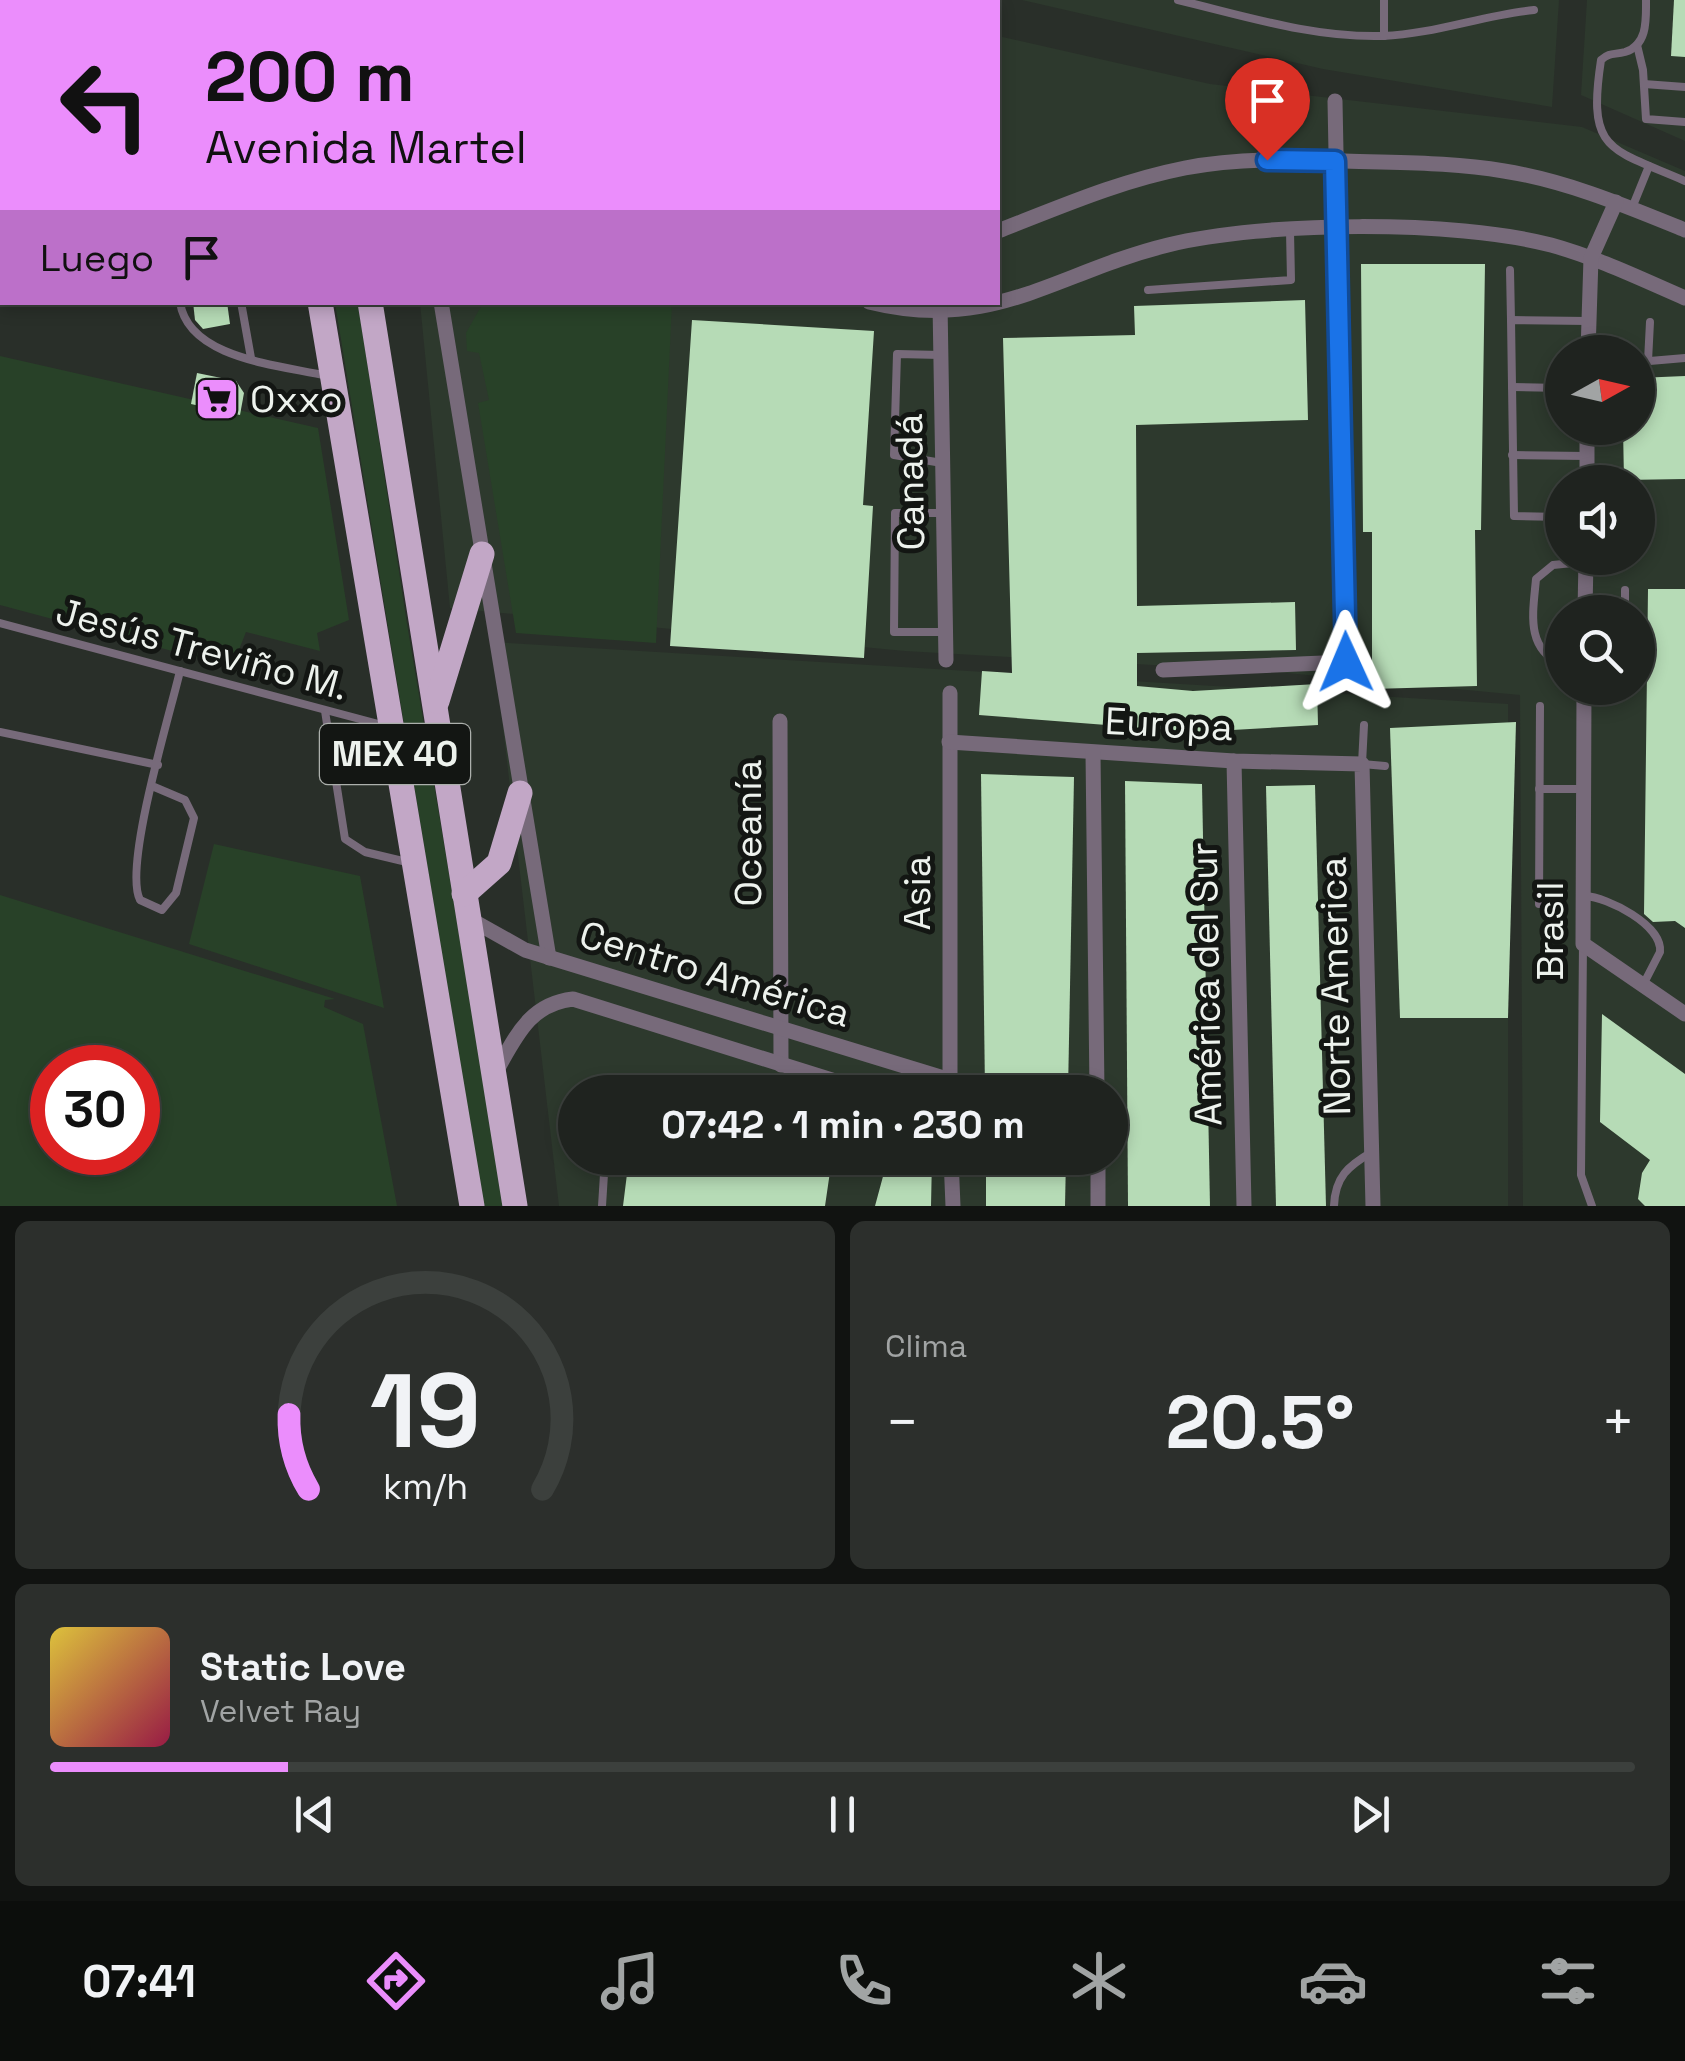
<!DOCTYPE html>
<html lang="es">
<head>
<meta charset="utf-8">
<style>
	:root { --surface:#1f231f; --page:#2c2f2c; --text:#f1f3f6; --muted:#a1a4a4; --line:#3c403d; --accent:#eb8dfc }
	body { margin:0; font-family:"Space Grotesk",sans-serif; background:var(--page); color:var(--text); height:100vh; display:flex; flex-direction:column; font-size:38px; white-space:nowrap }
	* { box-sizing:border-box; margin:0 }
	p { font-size:32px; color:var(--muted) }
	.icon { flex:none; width:55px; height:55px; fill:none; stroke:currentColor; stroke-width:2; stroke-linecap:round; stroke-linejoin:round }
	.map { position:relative; height:1206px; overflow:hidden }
	.side { display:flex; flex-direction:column; gap:15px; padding:15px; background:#111311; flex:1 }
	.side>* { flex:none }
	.guide { position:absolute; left:0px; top:0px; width:1000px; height:305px; box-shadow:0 5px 15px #0003,0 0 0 2px var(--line); background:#eb8dfc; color:#111; overflow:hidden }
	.needle { width:65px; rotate:82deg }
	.fabs { position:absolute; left:1545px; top:335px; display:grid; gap:20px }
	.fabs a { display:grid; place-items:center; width:110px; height:110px; border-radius:50%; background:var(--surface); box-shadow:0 5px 15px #0003,0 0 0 2px var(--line); font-size:50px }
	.speed { position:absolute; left:30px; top:1045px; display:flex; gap:20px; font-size:50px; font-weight:700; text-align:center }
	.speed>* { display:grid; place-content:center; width:130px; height:130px; border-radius:50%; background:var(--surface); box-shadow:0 5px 15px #0003,0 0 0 2px var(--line); line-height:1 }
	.speed .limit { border:15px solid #d22; background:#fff; color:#111 }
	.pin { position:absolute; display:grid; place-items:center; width:85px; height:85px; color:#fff; margin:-102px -42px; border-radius:50% 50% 50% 0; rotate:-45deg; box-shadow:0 0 10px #0007 }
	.pin .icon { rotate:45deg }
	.me { position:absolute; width:110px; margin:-55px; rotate:359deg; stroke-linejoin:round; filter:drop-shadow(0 0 8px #0008) }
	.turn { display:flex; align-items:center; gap:35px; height:210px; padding:0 40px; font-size:45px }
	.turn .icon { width:130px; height:130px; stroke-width:2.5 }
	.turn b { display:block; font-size:70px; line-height:85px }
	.then { display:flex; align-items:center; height:95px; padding:0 40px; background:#0003; gap:20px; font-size:38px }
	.big { font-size:75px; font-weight:800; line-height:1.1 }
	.side .tile { flex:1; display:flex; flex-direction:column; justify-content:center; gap:15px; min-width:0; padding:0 35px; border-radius:15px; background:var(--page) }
	.side .dial { align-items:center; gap:0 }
	.dial svg { height:260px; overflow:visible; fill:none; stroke:var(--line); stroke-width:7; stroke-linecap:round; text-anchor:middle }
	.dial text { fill:var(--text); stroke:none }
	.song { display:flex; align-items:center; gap:30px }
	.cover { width:120px; height:120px; border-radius:15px; background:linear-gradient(135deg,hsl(50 70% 55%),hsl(340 70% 35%)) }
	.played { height:10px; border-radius:5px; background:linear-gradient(90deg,var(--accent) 15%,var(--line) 15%) }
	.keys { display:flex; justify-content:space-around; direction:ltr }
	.heat { display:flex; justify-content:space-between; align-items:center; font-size:55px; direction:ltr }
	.side .tiles { flex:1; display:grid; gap:15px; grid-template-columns:1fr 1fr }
	.tile:last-child { grid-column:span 2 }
	.trip { position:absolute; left:558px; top:1075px; width:570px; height:100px; border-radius:50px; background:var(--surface); box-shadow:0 5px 15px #0003,0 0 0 2px var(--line); font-weight:800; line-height:100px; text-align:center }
	.dock { display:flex; height:160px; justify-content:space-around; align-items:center; background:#0c0e0c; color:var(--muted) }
	.dock .icon { width:70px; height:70px }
	.dock .on { color:var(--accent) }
	.dock b { font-size:45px; color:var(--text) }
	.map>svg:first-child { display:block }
	.built { fill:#2d392d; fill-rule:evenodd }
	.green { fill:#284128; fill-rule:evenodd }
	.building { fill:#b6dbb6 }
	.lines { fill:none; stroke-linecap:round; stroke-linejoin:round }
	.lane { stroke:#776a7a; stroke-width:8 }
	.street { stroke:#776a7a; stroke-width:15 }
	.primary { stroke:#c2a7c6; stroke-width:25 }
	.route-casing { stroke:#114b97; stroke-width:25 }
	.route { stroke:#1a73e8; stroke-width:18 }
	.labels { text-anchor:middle; stroke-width:10; stroke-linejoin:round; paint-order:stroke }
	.shield { fill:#131613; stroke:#acb0ac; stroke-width:2.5 }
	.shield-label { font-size:35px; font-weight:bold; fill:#edf2ed }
	.poi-label { font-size:38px; fill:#edf2ed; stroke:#131613; text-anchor:start }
	.street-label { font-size:38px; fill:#edf2ed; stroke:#131613 }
</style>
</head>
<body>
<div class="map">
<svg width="1685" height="1206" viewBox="0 0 1685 1206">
	<rect width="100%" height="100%" fill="#292f29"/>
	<!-- built -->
	<g class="built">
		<path d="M391,0H839L850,2H391Z"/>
		<path d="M1022,0H1559L1552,107L1323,69Z"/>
		<path d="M1587,0H1685V141L1581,95Z"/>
		<path d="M998,36L1210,84L1582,127L1685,171V1206H1523L1520,695L1276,672L905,651L450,608L420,303L998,302ZM1562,352H1638V428H1562ZM1562,482H1638V558H1562ZM1562,612H1638V688H1562Z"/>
		<path d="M493,642L1508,704V1206H559ZM575,1092H1110V1158H575Z"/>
	</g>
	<!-- green -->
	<g class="green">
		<path d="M0,0H164L2,2V144Z"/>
		<path d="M335,303H358L407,624L505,1206H483Z"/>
		<path d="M483,303H672L656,643L516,633L478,403L489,400L479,353L467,351L466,333Z"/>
		<path d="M0,356L318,428L349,620L317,633L320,651L246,632L232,667L0,605Z"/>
		<path d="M214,844L360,876L384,1008L189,944Z"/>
		<path d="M0,895L335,999L325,1000L324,1007L363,1024L397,1206H0ZM52,1068H138V1152H52Z"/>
	</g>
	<!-- building -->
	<g class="building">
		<path d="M1674,0H1685V57L1671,56Z"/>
		<path d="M1361,264H1485L1481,530H1475L1477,686L1372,689V532H1363Z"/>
		<path d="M1305,300L1308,420L1136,425L1137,606L1295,602L1296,650L1137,653V686L1193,691L1317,684L1318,725L1197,732L979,715L982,671L1012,673L1003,338L1135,335L1134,306Z"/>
		<path d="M193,302H227L230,324L203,329L195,320Z"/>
		<path d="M692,320L874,331L863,505L873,506L864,658L670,646Z"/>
		<path d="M197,373L236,381L244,393L240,415L191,404Z"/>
		<path d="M1685,376V479L1624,480L1623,428H1638V378Z"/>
		<path d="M1648,589H1685V928L1675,921L1653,922L1644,914Z"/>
		<path d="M1516,722L1508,1018H1400L1390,728Z"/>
		<path d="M981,774L1074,777L1068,1092H985Z"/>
		<path d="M1125,781L1202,784L1210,1206H1128Z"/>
		<path d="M1315,785L1326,1206H1276L1266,786Z"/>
		<path d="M1602,1014L1685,1074V1206H1645L1638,1199L1642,1173L1650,1160L1600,1122Z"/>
		<path d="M629,1158L801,1159L832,1158L825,1206H623Z"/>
		<path d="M858,1158H932L931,1206H875L885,1169Z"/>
		<path d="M986,1158H1066L1065,1206H986Z"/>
	</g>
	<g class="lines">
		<!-- lane -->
		<g class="lane">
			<path d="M541,0L552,2"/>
			<path d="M1178,0C1245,16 1313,38 1383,36C1434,34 1483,15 1534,10"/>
			<path d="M1384,0V36"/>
			<path d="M1646,0C1646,19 1648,45 1625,52C1614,55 1610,52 1601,60C1587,152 1609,148 1685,181"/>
			<path d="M615,2L616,0"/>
			<path d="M1637,45L1643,70L1646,119L1685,122"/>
			<path d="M1644,84L1685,87"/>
			<path d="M0,185L1,170"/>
			<path d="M1632,208L1649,166"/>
			<path d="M0,232L2,238"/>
			<path d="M1510,270L1511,320"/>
			<path d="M1148,290L1291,280L1290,231"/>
			<path d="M180,302C188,359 280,365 327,376"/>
			<path d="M241,302L251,358"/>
			<path d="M941,355L897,354L894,455L942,463"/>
			<path d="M1648,361L1650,322"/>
			<path d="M1638,362L1685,358"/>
			<path d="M1512,387L1562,388"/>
			<path d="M1512,455L1587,456"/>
			<path d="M943,513H895L894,632H945"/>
			<path d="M1562,517L1514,516L1511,320L1588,321"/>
			<path d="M1625,612V590"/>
			<path d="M0,623L386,726"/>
			<path d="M1562,665C1525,648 1533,613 1536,579L1553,565L1621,558"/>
			<path d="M325,711L345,839L365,852L411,863"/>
			<path d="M1364,725L1362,764L1385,766"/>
			<path d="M0,732L158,765"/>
			<path d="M152,786L185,800L194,818L176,893L162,910L140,900C123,867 170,714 180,671"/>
			<path d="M1539,789H1584"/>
			<path d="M1585,896C1607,897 1663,925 1660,952L1643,985"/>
			<path d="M1539,904L1540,706"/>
			<path d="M1583,944L1581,1175L1592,1206"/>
			<path d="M602,1206L605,1158"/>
			<path d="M1334,1206C1335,1177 1348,1166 1372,1152"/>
		</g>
		<!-- street -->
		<g class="street">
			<path d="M361,0L364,2"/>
			<path d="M998,231C1060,207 1119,181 1185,168C1237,158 1291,159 1344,161C1398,163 1451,162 1504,171C1567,181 1626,206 1685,230"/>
			<path d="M441,302L549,958"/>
			<path d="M869,302C993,333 1057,272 1168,245C1265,221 1455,220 1551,245C1598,258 1641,279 1685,298"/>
			<path d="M940,304L946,660"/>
			<path d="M1588,352L1591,258L1616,202"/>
			<path d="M1587,482V428"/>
			<path d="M1585,612L1586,558"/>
			<path d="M1163,670L1346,662L1335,101"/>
			<path d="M1584,688L1583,944L1685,1014"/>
			<path d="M950,693V1092"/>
			<path d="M780,721L781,1065"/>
			<path d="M949,742L1234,761L1362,764L1373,1206"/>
			<path d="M1093,753L1097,1092"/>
			<path d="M1234,761L1244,1206"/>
			<path d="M468,918L525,950L950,1080"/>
			<path d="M494,1075C515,1039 528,1004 573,999L870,1092"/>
			<path d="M951,1158L953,1206"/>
			<path d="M1098,1158V1206"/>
		</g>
		<!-- primary -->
		<g class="primary">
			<path d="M273,0V2"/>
			<path d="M322,0L323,2"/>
			<path d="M320,302L472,1206"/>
			<path d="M370,302L515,1206"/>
			<path d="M437,701L482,554"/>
			<path d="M464,894L499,863L520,793"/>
		</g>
	</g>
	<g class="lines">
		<!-- route casing -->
		<g class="route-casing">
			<path id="route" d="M1267,160L1335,161L1346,662"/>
		</g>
		<!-- route -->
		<use href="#route" class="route"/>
	</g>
	<!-- icons -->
	<defs>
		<g id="supermarket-square" transform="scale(2.25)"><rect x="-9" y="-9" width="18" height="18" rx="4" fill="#eb8dfc" stroke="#131613"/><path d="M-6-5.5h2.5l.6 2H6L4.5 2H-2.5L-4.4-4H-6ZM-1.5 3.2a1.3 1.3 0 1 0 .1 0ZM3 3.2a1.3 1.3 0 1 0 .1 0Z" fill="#111"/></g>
	</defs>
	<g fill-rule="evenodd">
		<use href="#supermarket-square" x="217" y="399"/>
	</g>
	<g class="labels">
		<!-- shield labels -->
		<rect class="shield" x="320" y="724" width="150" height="60" rx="8"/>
		<g class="shield-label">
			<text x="395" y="766">MEX 40</text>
		</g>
		<!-- poi labels -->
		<g class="poi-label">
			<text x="250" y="412">Oxxo</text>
		</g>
		<!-- street labels -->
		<g class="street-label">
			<text transform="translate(910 482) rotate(-91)" y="13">Canadá</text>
			<text transform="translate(202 649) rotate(15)" y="13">Jesús Treviño M.</text>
			<text transform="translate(1169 724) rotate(3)" y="13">Europa</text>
			<text transform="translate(748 833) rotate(-90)" y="13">Oceanía</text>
			<text transform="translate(917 893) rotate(-90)" y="13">Asia</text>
			<text transform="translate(1550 931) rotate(-90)" y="13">Brasil</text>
			<text transform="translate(715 974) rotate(17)" y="13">Centro América</text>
			<text transform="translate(1206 984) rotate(-91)" y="13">América del Sur</text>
			<text transform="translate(1335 986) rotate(-91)" y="13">Norte America</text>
		</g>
	</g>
</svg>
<div class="fabs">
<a><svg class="needle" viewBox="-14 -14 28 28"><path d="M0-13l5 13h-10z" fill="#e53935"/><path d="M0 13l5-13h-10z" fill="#a1a4a4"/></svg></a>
<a><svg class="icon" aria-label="sound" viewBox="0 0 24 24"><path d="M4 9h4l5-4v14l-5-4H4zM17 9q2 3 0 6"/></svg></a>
<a><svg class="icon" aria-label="search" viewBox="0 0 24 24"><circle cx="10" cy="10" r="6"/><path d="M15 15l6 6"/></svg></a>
</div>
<div class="speed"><div class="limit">30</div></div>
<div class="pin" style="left:1267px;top:160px;background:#d93025"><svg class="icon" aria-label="arrive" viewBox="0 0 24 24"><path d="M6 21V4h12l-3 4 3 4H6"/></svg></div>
<svg class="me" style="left:1346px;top:662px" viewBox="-20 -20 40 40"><path d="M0-17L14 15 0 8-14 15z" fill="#1a73e8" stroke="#fff" stroke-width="4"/></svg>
<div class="trip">07:42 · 1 min · 230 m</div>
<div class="guide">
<div class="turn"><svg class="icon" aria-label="left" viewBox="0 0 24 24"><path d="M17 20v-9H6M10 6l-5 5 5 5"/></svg><div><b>200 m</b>Avenida Martel</div></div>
<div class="then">Luego<svg class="icon" aria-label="arrive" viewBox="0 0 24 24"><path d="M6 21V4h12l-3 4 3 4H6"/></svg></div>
</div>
</div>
<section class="side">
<div class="tiles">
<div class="tile dial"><svg viewBox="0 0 100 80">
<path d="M14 69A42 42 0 1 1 86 69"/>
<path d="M14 69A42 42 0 0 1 8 46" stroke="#eb8dfc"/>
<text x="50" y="56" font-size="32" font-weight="700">19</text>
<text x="50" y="72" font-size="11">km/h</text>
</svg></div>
<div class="tile"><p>Clima</p>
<div class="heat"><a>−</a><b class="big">20.5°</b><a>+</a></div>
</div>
<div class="tile">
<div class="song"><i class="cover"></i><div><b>Static Love</b><p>Velvet Ray</p></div></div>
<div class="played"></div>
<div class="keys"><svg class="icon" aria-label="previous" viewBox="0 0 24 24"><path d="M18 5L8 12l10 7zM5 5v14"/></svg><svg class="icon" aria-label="pause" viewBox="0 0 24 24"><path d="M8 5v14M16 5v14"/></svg><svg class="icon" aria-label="next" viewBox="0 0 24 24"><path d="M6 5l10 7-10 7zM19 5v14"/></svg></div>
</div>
</div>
</section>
<nav class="dock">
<b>07:41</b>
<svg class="icon on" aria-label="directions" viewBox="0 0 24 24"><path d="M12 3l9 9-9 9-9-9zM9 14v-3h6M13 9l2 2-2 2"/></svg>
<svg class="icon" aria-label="music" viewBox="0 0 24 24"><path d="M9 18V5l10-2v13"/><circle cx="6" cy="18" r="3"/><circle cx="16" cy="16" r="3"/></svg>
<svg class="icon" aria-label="phone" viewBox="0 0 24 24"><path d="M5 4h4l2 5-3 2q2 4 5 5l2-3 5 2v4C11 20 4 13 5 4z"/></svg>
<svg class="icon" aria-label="climate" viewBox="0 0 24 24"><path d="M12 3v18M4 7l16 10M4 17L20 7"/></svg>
<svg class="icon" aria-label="car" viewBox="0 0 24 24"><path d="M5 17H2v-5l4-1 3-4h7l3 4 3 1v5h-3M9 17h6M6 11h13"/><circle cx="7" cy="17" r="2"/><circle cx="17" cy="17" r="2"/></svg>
<svg class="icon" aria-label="filters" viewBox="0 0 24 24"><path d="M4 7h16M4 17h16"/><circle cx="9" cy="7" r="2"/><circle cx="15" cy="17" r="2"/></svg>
</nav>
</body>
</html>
